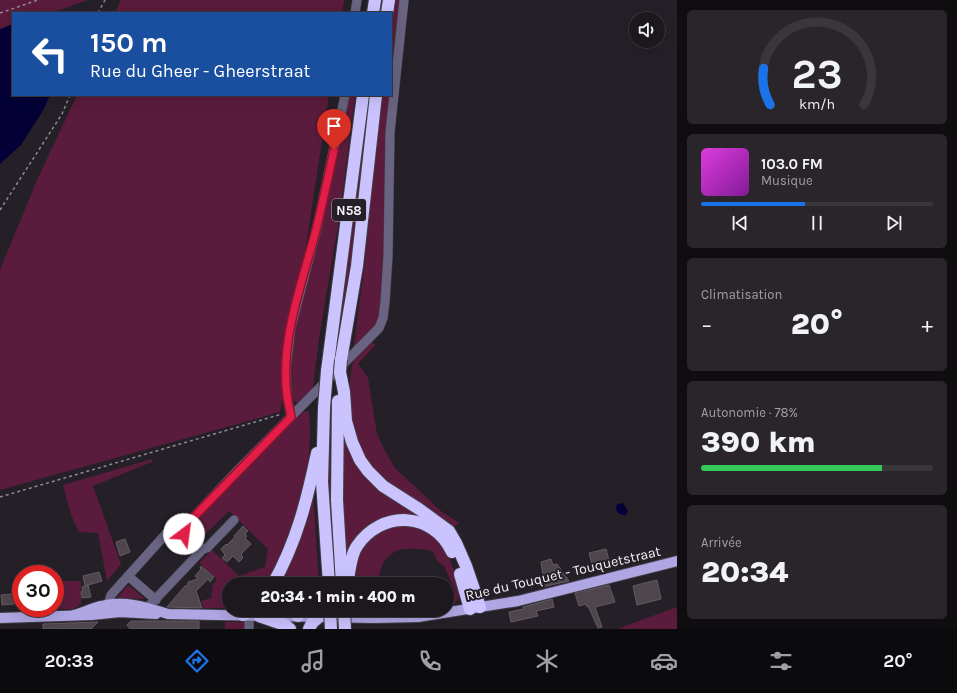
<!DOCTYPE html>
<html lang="fr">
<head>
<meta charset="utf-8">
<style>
	:root { --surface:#1c181e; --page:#29252b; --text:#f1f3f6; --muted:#a0a0a4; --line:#3a373c; --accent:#1a73e8 }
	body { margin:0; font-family:Karla,sans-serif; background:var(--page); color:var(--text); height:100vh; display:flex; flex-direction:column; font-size:15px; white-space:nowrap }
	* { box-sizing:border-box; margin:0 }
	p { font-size:13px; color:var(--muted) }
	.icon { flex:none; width:22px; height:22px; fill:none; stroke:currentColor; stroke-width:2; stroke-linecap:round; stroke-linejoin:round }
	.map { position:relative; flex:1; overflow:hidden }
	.details { display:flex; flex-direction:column; gap:10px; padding:10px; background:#0f0d10; width:280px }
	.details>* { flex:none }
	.banner { position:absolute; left:12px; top:12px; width:380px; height:84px; border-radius:0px; box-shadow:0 4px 16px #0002,0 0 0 1px var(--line); background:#1a4fa0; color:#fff; overflow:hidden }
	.buttons { position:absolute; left:629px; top:12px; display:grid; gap:8px }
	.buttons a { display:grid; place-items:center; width:36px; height:36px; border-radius:50%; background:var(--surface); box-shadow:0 4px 16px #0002,0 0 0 1px var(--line); font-size:20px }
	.speed { position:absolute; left:12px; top:565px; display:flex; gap:8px; font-size:20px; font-weight:700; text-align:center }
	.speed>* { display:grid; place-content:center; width:52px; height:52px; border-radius:50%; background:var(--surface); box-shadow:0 4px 16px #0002,0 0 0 1px var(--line); line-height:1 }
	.speed .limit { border:6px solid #d22; background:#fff; color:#111 }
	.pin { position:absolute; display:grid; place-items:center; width:34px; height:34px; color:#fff; margin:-41px -17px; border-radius:50% 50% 50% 0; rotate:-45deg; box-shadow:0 0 4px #0007 }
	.pin .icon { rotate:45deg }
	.me { position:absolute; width:44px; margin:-22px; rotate:30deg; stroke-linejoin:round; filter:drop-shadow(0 0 3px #0008) }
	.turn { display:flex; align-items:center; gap:14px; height:84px; padding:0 12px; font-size:18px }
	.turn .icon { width:52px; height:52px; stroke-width:2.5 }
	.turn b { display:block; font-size:28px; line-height:34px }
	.big { font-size:30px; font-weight:800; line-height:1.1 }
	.details .card { flex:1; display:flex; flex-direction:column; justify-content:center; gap:6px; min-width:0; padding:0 14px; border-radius:6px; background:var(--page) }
	.details .dial { align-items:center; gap:0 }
	.dial svg { height:104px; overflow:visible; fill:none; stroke:var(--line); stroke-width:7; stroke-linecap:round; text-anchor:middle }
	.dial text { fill:var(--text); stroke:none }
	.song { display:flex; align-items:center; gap:12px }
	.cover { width:48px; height:48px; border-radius:6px; background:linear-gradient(135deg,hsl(300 70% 55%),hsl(290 70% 35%)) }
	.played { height:4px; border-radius:2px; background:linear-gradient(90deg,var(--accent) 45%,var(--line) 45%) }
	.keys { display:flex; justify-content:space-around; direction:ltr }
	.heat { display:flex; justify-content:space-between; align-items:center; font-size:22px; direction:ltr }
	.charge { height:6px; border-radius:3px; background:linear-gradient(90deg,#34c759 78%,var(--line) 0) }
	.trip { position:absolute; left:222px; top:577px; width:232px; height:40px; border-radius:20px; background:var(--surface); box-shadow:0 4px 16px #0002,0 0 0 1px var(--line); font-weight:800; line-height:40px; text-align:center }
	.tab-bar { display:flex; height:64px; justify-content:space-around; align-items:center; background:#0b0a0c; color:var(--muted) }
	.tab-bar .icon { width:28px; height:28px }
	.tab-bar .active { color:var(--accent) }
	.tab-bar b { font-size:18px; color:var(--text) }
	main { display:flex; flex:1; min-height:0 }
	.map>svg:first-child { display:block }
	.green { fill:#5b1b3c }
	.water { fill:#040037 }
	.building { fill:#4f464d; stroke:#645a62 }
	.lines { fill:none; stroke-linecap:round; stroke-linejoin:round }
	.minor-casing { stroke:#423e45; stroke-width:10 }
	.major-casing { stroke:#423e45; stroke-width:12 }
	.highway-casing { stroke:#423e45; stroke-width:14 }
	.path { stroke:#8f8b92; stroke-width:1.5; stroke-dasharray:3 3; stroke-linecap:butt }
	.minor { stroke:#686481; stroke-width:9 }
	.major { stroke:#afa6e3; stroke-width:10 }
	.highway { stroke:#cbc3fe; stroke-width:12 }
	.highway-bridge-casing { stroke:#423e45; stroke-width:14; stroke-linecap:butt }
	.highway-bridge { stroke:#cbc3fe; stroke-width:12 }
	.route-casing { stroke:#92132f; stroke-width:10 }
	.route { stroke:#e11d48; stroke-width:7 }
	.labels { text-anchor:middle; stroke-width:4; stroke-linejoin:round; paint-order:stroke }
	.shield { fill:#252028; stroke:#b7b4ba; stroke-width:1 }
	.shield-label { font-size:13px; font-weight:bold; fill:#f6f3f9 }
	.street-label { font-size:14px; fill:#f6f3f9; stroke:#252028 }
</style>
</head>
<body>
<main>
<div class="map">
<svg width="677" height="629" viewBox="0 0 677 629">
	<rect width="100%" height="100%" fill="#252028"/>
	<!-- green -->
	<g class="green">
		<path d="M0,0H88L51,13H13V26L0,31Z"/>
		<path d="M121,0H344L342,13H115Z"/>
		<path d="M395,0H402L391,83V29Z"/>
		<path d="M77,95H329L294,323L348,95H355L340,213L319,338L312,394L301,403L295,402L291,396L289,359L280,412L0,490V270L37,180Z"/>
		<path d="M366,95H372L353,247L335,368L330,370Z"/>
		<path d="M383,95H390L385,251L379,323L353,351L365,262L373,172Z"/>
		<path d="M371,341L375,345L358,364L368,378L377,434L386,453L395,468L442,512L459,523L451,529C404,494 347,467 349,398C350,390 350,369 353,362C355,356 367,346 371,341Z"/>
		<path d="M328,402H332L330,469L337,584H333L327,519Z"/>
		<path d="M309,411C313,455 303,501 288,542C283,556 275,570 268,584H229V609H226L225,608H204L201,601L211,598L213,584L217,579L199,563L212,550L239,576L265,567L268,549L229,511L197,542L188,534L194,524L227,488L303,412Z"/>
		<path d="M343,421C353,469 374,485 414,511C425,518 437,524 446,534C459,548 463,569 470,586L467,587C462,572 458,554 449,541C428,514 390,510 364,532C355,540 351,551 347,561C341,515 339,467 343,421Z"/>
		<path d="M152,459V462L93,486L121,564L107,581L98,533L79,532L71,515L63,485Z"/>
		<path d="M314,475V508L319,584H281V580Z"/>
		<path d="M394,525C402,526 409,525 416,526C445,531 453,568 460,591L458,593L459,597L455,603L447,606V598L453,595L455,591L444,566L437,561L434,553L432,551C416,548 396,545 385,560C380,567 380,577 376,584H372L369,581V584H353L356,554L371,535Z"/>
		<path d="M55,581H81V604L74,609H50L55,608Z"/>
		<path d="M127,586H130L145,599L117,598Z"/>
		<path d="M677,607V629H617Z"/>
		<path d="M225,622H244L247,629H225Z"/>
	</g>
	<!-- water -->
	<g class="water">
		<path d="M13,24V95H50L44,109L21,145L0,164V29Z"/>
		<path d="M623,503L628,511L626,515C620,515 617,514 616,508L617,504Z"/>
	</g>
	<!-- building -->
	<g class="building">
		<path d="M243,526L248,531L245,534L247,536L245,538L251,544L241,554L243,558L239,562L233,556L227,562L222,558L225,555L221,549L226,544L227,545L235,537L234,536Z"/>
		<path d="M125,539L130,552L120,556L116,542Z"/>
		<path d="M606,549L609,560L592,564L589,553Z"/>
		<path d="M551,559L553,565L557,564L569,581L542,587L539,577L543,575L541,562Z"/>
		<path d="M201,566L214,577L210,582L208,579L196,591L202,608L167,607L185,586L188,585V582L198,579L195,576L201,569L200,568Z"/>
		<path d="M99,572L102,581L85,586L83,576Z"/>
		<path d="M657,580L661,599L637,605L633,586Z"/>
		<path d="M88,585L91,597L82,598L81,592L83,591L82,587Z"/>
		<path d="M609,585L615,602L595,607L602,627L598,628L588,606L587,607L586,604L579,606L575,593Z"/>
		<path d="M13,594L14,604L2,605L1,595Z"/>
		<path d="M552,599L554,607L536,611L538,616L511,622L509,612L523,609V607Z"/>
		<path d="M131,621H199V629H130L127,625Z"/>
		<path d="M98,622L91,629H43V624Z"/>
	</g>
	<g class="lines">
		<!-- minor casing -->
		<g class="minor-casing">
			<g id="minor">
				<path d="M355,13L357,0"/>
				<path d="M291,417L287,396L286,368L291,327L317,228L345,95"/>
				<path d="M184,534L191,520L237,471L379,328L383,318L385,302L388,256L390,132L404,0"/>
				<path d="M203,549L207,548L234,520"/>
				<path d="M128,576L156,600"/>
				<path d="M112,609L109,602L111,595L173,526L203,549L148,607"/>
				<path d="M249,616V629"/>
			</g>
		</g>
		<!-- major casing -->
		<g class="major-casing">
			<g id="major">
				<path d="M74,615C83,613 92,608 101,606C124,600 146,607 168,614L374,618L418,617L518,601L677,561"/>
				<path d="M0,618L91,615L120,612L156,614"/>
			</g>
		</g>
		<!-- highway casing -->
		<g class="highway-casing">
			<g id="highway">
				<path d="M373,13L375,0"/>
				<path d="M387,13L389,0"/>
				<path d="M341,360L357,266L376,95"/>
				<path d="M327,371L363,95"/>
				<path d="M340,372L344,392L346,421L352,442L360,460L368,471L383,486L419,509L449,531L456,543L466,566L480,607"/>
				<path d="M338,401L337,500L342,584"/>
				<path d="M324,408L322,482L329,584"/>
				<path d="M460,574L470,609"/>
				<path d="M273,584C297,541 307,500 317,453"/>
				<path d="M347,584C350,572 350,556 357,546C381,510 433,511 452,552"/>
				<path d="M292,610L298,616"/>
				<path d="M243,615L252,610"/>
				<path d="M259,616L285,625L290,629"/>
				<path d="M309,629L312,623L319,617"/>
			</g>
		</g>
		<!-- path -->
		<g class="path">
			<path d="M0,13L38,0"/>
			<path d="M98,13L105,0"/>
			<path d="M0,210L62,114L70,95"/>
			<path d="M0,497L282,414"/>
		</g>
		<!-- minor -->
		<use href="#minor" class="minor"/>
		<!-- major -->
		<use href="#major" class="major"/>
		<!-- highway -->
		<use href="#highway" class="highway"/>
		<!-- highway-bridge casing -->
		<g class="highway-bridge-casing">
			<g id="highway-bridge">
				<path d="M340,372L341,360"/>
				<path d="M324,408L327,371"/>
				<path d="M330,610L331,629"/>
				<path d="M344,610L345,629"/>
			</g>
		</g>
		<!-- highway-bridge -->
		<use href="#highway-bridge" class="highway-bridge"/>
	</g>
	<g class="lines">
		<!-- route casing -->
		<g class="route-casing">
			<path id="route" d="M184,534L191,520L291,417C290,410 288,403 287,396C280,341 301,286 315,234C322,206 328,178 334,150"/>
		</g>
		<!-- route -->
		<use href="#route" class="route"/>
	</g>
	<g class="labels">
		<!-- shield labels -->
		<rect class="shield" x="332" y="199" width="34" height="22" rx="3"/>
		<g class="shield-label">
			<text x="349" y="215">N58</text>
		</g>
		<!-- street labels -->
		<g class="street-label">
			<text transform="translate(563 573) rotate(-13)" y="5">Rue du Touquet - Touquetstraat</text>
		</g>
	</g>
</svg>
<div class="buttons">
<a><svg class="icon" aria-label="sound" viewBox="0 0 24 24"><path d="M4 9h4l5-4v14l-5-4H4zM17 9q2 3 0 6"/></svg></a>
</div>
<div class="speed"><div class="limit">30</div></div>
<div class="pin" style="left:334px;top:150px;background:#d93025"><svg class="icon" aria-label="arrive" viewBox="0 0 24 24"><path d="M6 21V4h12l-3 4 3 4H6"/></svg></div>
<svg class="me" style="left:184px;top:534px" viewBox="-20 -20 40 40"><circle r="19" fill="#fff"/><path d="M0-13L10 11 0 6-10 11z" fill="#e11d48"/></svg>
<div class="trip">20:34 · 1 min · 400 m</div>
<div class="banner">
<div class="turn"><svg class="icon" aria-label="left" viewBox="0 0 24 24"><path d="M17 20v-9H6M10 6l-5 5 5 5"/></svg><div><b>150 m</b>Rue du Gheer - Gheerstraat</div></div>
</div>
</div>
<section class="details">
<div class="card dial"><svg viewBox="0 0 100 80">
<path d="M14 69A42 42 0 1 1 86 69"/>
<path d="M14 69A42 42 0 0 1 9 41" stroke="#1a73e8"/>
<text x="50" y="56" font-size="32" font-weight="700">23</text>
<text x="50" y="72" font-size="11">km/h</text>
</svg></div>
<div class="card">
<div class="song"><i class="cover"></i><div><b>103.0 FM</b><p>Musique</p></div></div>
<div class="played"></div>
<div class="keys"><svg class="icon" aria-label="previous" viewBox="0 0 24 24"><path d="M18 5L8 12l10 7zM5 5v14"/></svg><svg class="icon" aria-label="pause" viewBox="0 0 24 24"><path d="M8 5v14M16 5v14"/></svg><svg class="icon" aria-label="next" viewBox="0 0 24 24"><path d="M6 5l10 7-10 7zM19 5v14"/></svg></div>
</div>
<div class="card"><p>Climatisation</p>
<div class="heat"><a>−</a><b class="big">20°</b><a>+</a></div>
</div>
<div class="card"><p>Autonomie · 78%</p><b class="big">390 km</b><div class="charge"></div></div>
<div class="card"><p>Arrivée</p><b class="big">20:34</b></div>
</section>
</main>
<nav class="tab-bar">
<b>20:33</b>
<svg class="icon active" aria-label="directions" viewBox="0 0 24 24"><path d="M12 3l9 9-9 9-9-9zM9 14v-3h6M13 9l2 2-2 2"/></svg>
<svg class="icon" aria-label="music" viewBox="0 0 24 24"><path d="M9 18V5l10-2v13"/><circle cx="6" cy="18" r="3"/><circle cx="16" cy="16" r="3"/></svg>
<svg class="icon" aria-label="phone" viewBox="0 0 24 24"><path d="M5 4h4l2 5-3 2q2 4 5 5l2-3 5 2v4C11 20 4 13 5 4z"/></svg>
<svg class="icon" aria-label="climate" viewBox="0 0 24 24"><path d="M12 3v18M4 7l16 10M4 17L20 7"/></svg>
<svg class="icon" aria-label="car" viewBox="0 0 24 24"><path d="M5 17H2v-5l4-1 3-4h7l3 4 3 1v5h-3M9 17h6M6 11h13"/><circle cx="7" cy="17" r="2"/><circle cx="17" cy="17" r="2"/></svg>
<svg class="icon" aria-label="filters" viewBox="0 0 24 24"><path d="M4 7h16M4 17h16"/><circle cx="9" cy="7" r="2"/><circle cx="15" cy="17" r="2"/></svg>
<b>20°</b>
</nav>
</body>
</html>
